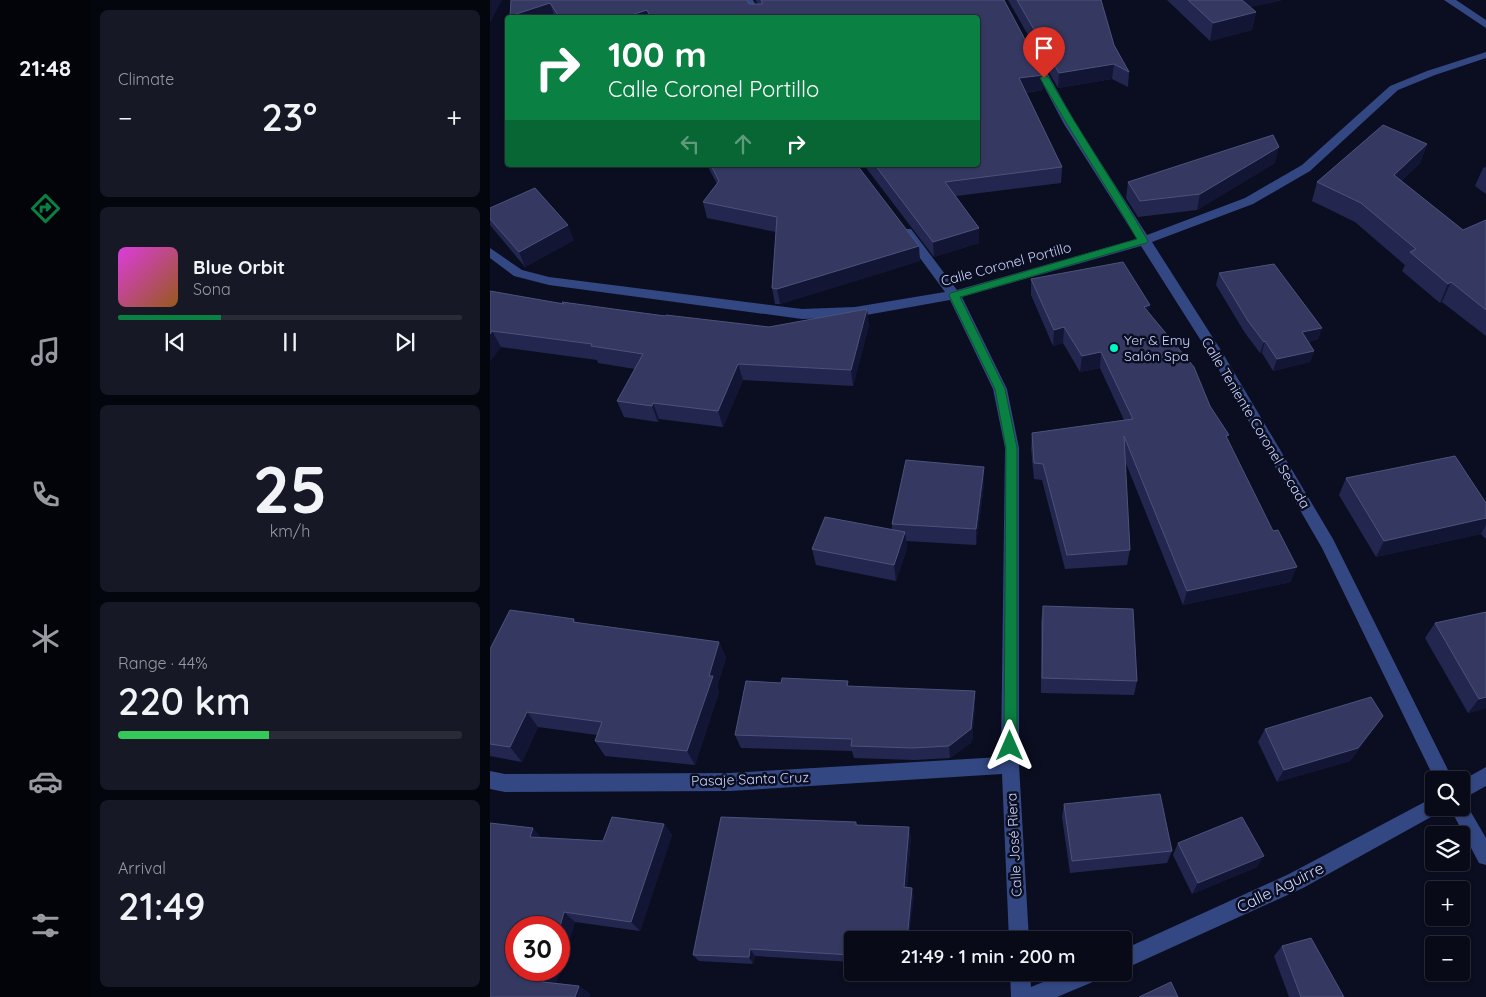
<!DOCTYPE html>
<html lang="en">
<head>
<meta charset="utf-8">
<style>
	:root { --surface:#080a18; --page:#161825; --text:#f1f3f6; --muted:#989aa2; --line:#292b37; --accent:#0b8043 }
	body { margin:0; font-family:Quicksand,sans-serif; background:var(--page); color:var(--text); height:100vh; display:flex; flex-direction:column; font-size:19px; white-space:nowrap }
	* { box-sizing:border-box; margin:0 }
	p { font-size:16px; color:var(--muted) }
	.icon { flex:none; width:28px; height:28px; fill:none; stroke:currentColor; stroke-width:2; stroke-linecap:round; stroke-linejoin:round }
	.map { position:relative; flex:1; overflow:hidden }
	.panel { display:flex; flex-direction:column; gap:10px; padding:10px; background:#04060d; width:400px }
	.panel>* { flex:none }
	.banner { position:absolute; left:15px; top:15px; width:475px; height:152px; border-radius:5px; box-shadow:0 1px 4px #0004,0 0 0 1px var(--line); background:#0b8043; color:#fff; overflow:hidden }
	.buttons { position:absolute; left:935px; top:771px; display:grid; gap:10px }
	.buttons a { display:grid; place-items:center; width:45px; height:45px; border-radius:5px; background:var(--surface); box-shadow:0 1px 4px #0004,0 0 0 1px var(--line); font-size:25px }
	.speed { position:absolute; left:15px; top:916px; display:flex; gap:10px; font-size:25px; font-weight:700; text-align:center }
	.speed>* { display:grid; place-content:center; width:65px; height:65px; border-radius:50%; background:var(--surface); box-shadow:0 1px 4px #0004,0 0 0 1px var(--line); line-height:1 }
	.speed .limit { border:8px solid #d22; background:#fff; color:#111 }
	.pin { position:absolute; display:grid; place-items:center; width:42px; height:42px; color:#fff; margin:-51px -21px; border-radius:50% 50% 50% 0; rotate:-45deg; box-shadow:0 0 5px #0007 }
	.pin .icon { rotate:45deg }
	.me { position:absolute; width:55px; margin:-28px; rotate:0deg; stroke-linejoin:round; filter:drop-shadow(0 0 4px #0008) }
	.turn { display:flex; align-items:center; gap:18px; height:105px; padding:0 20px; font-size:22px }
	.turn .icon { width:65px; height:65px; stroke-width:2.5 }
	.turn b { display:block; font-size:35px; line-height:42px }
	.lanes { display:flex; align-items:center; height:48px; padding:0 20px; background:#0003; justify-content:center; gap:25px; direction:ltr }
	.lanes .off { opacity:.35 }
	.big { font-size:38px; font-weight:600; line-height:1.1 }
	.panel .tile { flex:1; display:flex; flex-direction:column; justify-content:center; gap:8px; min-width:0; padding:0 18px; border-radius:8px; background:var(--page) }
	.panel .dial { align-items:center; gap:0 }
	.dial b { font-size:65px; line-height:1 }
	.song { display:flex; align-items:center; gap:15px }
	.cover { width:60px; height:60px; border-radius:8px; background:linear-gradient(135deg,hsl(300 70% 55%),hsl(30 70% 35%)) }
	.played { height:5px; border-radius:2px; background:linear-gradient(90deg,var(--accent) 30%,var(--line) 30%) }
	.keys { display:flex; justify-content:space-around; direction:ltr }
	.heat { display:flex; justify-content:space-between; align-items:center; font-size:28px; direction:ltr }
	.charge { height:8px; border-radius:4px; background:linear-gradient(90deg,#34c759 44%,var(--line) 0) }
	.trip { position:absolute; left:354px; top:931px; width:288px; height:50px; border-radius:5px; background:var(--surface); box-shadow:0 1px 4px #0004,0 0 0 1px var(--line); font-weight:600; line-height:50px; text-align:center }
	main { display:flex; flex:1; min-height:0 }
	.dock { display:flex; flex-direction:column; width:90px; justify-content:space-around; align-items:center; background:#03040a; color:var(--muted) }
	.dock .icon { width:35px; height:35px }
	.dock .active { color:var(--accent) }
	.dock b { font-size:22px; color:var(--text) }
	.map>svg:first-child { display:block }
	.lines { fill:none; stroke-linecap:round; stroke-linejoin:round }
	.minor { fill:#334782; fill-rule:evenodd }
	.wall { fill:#23274f }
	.shaded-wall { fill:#121534 }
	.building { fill:#353962; stroke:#4c527b }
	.route { fill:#0b8043; stroke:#07532c }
	.poi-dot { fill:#00f6c9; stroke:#0b0e20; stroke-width:2 }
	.labels { text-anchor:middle; stroke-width:5; stroke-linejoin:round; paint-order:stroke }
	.street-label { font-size:14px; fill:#cbd3ff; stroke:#0b0e20 }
	.poi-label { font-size:14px; fill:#cbd3ff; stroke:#0b0e20; text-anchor:start }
	.near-street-label { font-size:16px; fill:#cbd3ff; stroke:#0b0e20 }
</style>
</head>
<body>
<main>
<nav class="dock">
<b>21:48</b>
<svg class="icon active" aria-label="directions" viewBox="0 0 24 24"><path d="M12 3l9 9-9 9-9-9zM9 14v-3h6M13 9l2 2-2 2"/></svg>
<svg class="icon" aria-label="music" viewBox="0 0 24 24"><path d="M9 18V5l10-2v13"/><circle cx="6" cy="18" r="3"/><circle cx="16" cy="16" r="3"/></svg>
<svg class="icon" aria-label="phone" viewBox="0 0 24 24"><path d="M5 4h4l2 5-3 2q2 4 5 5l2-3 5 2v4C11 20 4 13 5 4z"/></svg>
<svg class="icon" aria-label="climate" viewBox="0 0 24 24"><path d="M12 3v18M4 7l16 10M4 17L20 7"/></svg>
<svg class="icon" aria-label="car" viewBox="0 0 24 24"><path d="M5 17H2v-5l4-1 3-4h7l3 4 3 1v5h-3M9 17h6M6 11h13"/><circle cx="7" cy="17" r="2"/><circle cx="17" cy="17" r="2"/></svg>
<svg class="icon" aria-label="filters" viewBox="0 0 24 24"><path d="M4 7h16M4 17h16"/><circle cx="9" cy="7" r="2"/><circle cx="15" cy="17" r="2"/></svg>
</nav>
<section class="panel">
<div class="tile"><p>Climate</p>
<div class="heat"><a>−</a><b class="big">23°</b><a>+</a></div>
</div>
<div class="tile">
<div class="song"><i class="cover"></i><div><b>Blue Orbit</b><p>Sona</p></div></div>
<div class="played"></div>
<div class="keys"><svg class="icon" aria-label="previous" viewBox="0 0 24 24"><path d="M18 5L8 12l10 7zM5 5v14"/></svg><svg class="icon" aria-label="pause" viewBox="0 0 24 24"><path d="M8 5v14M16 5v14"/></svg><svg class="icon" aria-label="next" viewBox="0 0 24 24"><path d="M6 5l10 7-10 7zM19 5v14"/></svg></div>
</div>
<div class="tile dial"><b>25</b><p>km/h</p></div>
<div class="tile"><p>Range · 44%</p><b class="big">220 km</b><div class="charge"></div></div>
<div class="tile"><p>Arrival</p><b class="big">21:49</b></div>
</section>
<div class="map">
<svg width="996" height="997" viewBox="0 0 996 997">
	<rect width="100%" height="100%" fill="#0b0e20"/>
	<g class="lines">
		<!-- minor -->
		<g class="minor">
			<path d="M253,0H263L273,18H263Z"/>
			<path d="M954,0H966L996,20V28Z"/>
			<path d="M996,52V58L945,75L908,90L820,171L763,204L662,242L732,352L843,539L963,780H945L832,548L722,358L651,246L472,297L517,389L529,448V765L539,940H519L512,774L240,791L15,792L0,789V771L15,774L240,773L511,757L515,448L503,389L460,300L365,317L312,319L59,285L24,276L0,258V248L32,270L59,277L312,309L365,307L455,292L413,235L411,232L413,229H421L467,290L647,239L574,124L540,60L541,58L545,57L550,60L586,124L657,235L755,198L812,165L900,86L937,71Z"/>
			<path d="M996,767V786L971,800V781Z"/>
			<path d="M944,797V808H952L950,812L813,888L632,970V950L799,874Z"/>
			<path d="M971,800L975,802L996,838V865L989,863L960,808H971Z"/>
			<path d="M520,972H540L541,987L577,972H613L610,979L567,997H521Z"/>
		</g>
	</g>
	<!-- wall -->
	<g class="wall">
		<path d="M21,0L268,4L265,0H514L554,75L553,90L536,93L572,167L571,183L466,196L489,228V243L444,257L374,165H488V18H21Z"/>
		<path d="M518,0H611L624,45L639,72L638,87L622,79L568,88Z"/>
		<path d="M677,0H792L760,7L766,12L762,30L720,41Z"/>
		<path d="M937,144L930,163L911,181L973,230L996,220V336L952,302L950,303L912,271L915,265L865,222L822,201L827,182Z"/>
		<path d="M785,163L707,210L648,217L636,198L638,182Z"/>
		<path d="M217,165H367L430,261L290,304H285L282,288L286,232L217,218L213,202L227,184Z"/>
		<path d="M996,167V194L985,186L993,168Z"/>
		<path d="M0,208L84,240L35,267L0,225Z"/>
		<path d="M729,273L832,328L828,339L818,342L824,351L820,362L783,371L772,353H770L755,333L726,285Z"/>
		<path d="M541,279L659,312L720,406L738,440L801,582L693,605L635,461L640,550L637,565L575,569L552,480L544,479L541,449L542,433L634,420L610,368L590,372L573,343L563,346L541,295Z"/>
		<path d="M0,291L73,304L72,302L175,316L279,327L379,325L363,386L253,380L233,427L169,419L168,422L134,417L127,401L145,369L108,363L107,360L11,347L0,361Z"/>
		<path d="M494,467V484L486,545L416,541L417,548L406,581L326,565L322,549L402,529V524Z"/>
		<path d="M856,478L996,503V539L991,534L886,557L849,495Z"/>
		<path d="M553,606L647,681L644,695L551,693V622Z"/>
		<path d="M84,619L86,623L229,642L236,658L227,687L229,692L205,765L115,756L105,741L107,735L48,727L32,762L0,756V649Z"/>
		<path d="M945,623L996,708L978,713L935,638Z"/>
		<path d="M291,683L359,686L485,705L482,742L460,758L424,760L364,758L362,751L251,748L245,735Z"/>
		<path d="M893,716L883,730L860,761L787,782L768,742L775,729Z"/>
		<path d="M574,804L682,851L677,863L580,873L572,817Z"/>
		<path d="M366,822L367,825L421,836L417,887L424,896L362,940V962L265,956L263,964L209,961L203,955Z"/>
		<path d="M174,824L182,835L150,931L85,922L66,983L89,986L100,994L99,997H0L52,837L113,841Z"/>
		<path d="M688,843L767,867L702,894L683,855Z"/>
		<path d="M792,946L854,997H799L784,956Z"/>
	</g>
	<!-- shaded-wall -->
	<g class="shaded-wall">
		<path d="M0,0H12L0,23Z"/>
		<path d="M743,0H792L741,11Z"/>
		<path d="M60,3L65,18H21L20,16Z"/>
		<path d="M157,10L159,18H132Z"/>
		<path d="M766,12L762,30L720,41L723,23Z"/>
		<path d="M624,64L622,79L568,88L569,73Z"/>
		<path d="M554,75L553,90L528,94L529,78Z"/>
		<path d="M937,144L930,163L897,194L904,175Z"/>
		<path d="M789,147L785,163L707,210L710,194Z"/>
		<path d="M78,225L84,240L35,267L29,252Z"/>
		<path d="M489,228V243L444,257L443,242Z"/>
		<path d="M429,246L430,261L290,304L287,289Z"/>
		<path d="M961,282L952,302L950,303L958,284Z"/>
		<path d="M660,305L657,322L654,307Z"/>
		<path d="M377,309L379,325L363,386L361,370Z"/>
		<path d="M574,327L573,343L563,346L564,330Z"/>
		<path d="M832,328L828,339L808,344L812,332Z"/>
		<path d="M2,331L11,347L0,361V334Z"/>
		<path d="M775,341L772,353H770L774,342Z"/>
		<path d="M824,351L820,362L783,371L787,359Z"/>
		<path d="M611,352L610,368L590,372L592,356Z"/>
		<path d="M248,364L253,380L233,427L228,411Z"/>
		<path d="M163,403L169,419L168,422L162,406Z"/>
		<path d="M494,467V484L486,545V529Z"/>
		<path d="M996,518V525L991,534L886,557L894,541Z"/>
		<path d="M415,532L417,548L406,581L404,565Z"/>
		<path d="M807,567L801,582L693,605L697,591Z"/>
		<path d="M229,642L236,658L227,687L229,692L205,765L197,751Z"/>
		<path d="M485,691V705L482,742L460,758L459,746Z"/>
		<path d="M996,697V708L978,713L989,699Z"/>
		<path d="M37,712L48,727L32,762L20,747Z"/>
		<path d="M893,716L883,730L860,761L787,782L794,770Z"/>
		<path d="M174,824L182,835L150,931L141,922Z"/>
		<path d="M419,827L421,836L416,895L414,887Z"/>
		<path d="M43,828L54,840L40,837Z"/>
		<path d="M774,856L767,867L702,894L708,883Z"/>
		<path d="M422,888L424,896L419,940H417Z"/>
		<path d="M74,912L85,922L64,991L53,982L56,970H69V930Z"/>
		<path d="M260,949L265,956L263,964L259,957Z"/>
		<path d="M89,986L100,994L99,997H85Z"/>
	</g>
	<!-- building -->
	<g class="building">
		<path d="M21,0H257L259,4H272V2L271,0H514L554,75L529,78L572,167L455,182L489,228L443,242L385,165H488V18H161L157,10L132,18H70L60,3L20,16Z"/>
		<path d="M527,0H611L624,45L639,72L624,64L569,73Z"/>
		<path d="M698,0H752L766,12L723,23Z"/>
		<path d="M893,125L937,144L904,175L973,230L996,220V310L961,282L958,284L920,252L926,249L871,203L827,182Z"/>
		<path d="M783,135L789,147L710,194L650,201L638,182Z"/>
		<path d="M221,165H367L429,246L287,289L282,288L287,217L213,202L229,181Z"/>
		<path d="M45,188L78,225L29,252L0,219V208Z"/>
		<path d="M633,262L660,305L654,307L704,367L720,406L739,435L736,436L783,531L788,530L807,567L697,591L634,436L640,550L577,555L553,464L544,463L542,433L643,419L611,352L592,356L574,327L564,330L541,279Z"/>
		<path d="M784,264L832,328L812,332L824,351L787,359L775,341L774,342L758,321L729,273Z"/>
		<path d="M0,291L74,304L72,302L175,316L176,315L279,327L377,309L361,370L248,364L228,411L163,403L162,406L127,401L153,354L101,346L102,344L2,331L0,334Z"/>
		<path d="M965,456L996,503V518L894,541L856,478Z"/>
		<path d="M416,460L494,467L486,529L402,524Z"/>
		<path d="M335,517L415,532L404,565L322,549Z"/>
		<path d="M553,606L643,609L647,681L552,678Z"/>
		<path d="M20,610L84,619L83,622L229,642L219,676H223L197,751L105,741L112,722L37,712L20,747L0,744V649Z"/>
		<path d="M996,612V697L989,699L945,623Z"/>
		<path d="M292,678L358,681L357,686L485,691L481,729L459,746L423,748L361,746L362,739L245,735L256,681L291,683Z"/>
		<path d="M881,697L893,716L868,748L794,770L775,729Z"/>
		<path d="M670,794L682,851L582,861L574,804Z"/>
		<path d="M122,817L174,824L141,922L74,912L69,930V928H26V970H56L53,982L89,986L85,997H0V823L43,828L40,837L113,841Z"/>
		<path d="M231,817L366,822V825L419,827L414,887L422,888L417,940H362V955L260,949L259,957L203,955Z"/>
		<path d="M752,817L774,856L708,883L688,843Z"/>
		<path d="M821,938L854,997H811L792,946Z"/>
		<path d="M681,982L688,997H649Z"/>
	</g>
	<!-- route -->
	<path class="route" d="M554,75L559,78C590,133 626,186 658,241L656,243L470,297L515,389L527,448V746L525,750L520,752L516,750L514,746L516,448L505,389L459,295L461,293L647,239C616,185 581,133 550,78Z"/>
	<!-- markers -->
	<circle class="poi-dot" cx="624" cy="348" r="5"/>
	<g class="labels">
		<!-- street labels -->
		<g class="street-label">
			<text transform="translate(516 264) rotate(-15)" y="5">Calle Coronel Portillo</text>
			<text transform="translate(766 423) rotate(59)" y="5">Calle Teniente Coronel Secada</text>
			<text transform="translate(260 779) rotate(-2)" y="5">Pasaje Santa Cruz</text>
			<text transform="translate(524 845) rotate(-93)" y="5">Calle José Riera</text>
		</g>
		<!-- poi labels -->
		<g class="poi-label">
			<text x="634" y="345">Yer &amp; Emy<tspan x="634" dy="16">Salón Spa</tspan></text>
		</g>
		<!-- near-street labels -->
		<g class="near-street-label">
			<text transform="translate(790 887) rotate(-26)" y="6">Calle Aguirre</text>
		</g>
	</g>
</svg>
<div class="buttons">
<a><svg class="icon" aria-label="search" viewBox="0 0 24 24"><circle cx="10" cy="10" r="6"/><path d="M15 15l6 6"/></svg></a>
<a><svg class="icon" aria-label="layers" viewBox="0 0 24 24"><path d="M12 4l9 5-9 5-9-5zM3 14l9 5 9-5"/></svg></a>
<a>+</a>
<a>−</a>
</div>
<div class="speed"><div class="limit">30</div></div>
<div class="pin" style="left:554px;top:78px;background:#d93025"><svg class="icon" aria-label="arrive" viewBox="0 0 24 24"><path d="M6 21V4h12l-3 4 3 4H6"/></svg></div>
<svg class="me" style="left:520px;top:746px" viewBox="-20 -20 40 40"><path d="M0-17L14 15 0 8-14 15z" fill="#0b8043" stroke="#fff" stroke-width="4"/></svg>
<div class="trip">21:49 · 1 min · 200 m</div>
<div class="banner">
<div class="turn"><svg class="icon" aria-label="right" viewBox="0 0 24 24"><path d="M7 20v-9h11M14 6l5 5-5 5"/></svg><div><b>100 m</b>Calle Coronel Portillo</div></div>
<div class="lanes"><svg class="icon off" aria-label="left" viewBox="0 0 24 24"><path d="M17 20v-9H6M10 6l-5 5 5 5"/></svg><svg class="icon off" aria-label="ahead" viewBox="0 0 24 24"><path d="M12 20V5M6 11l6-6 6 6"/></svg><svg class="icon" aria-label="right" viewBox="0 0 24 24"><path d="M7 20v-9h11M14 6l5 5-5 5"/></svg></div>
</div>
</div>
</main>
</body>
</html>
